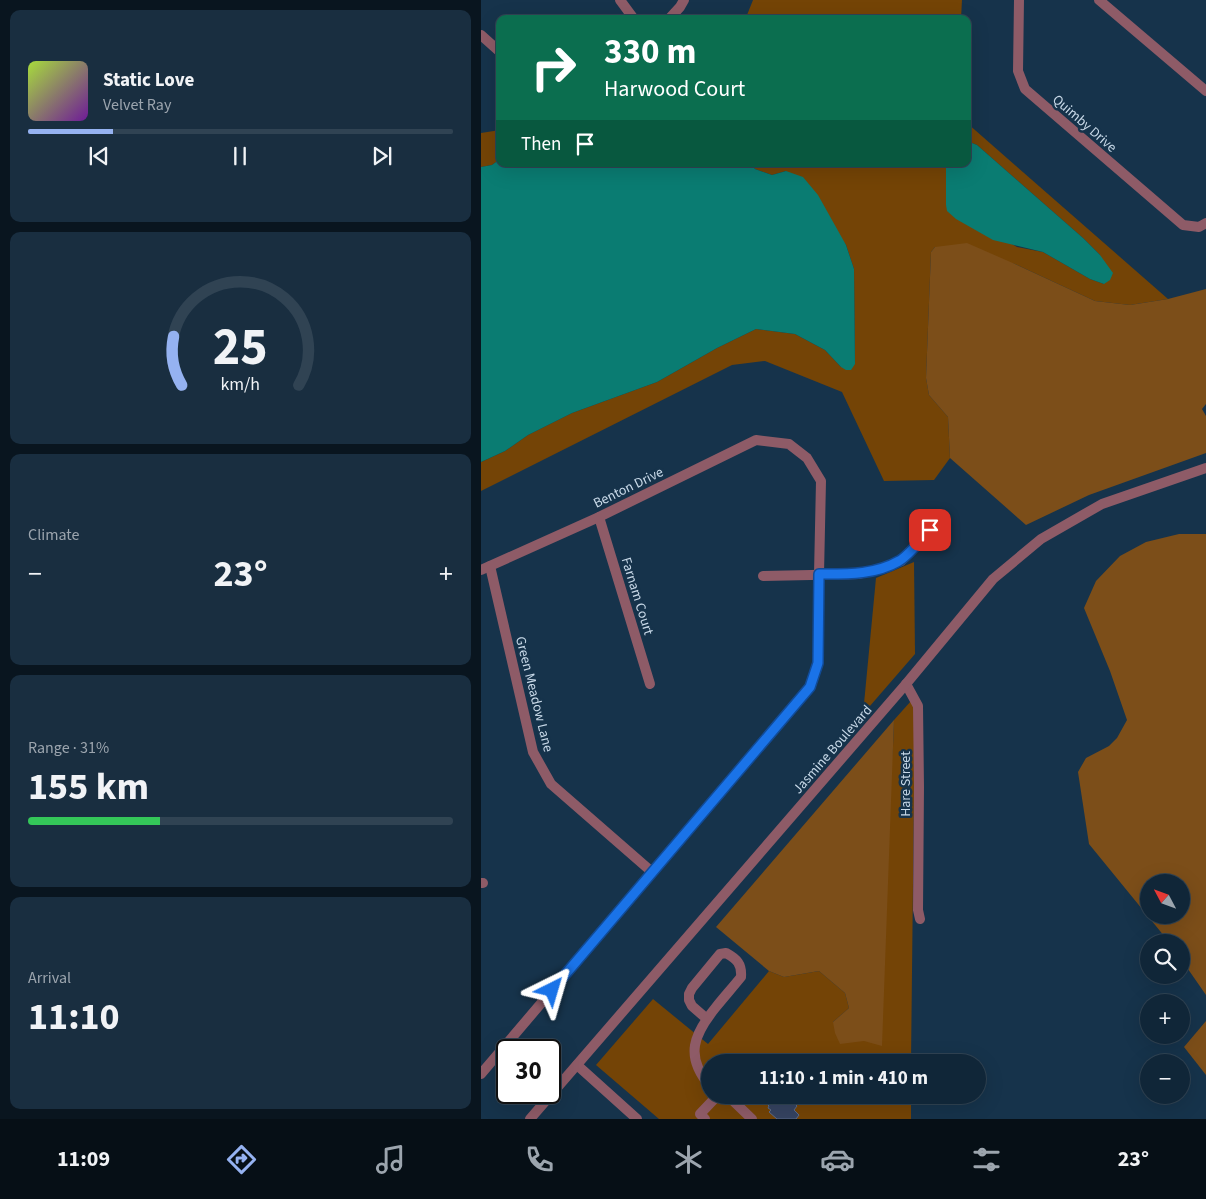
<!DOCTYPE html>
<html lang="en">
<head>
<meta charset="utf-8">
<style>
	:root { --surface:#102638; --page:#192e40; --text:#f1f3f6; --muted:#9ca5ae; --line:#304353; --accent:#95b2f1 }
	body { margin:0; font-family:"Source Sans 3",sans-serif; background:var(--page); color:var(--text); height:100vh; display:flex; flex-direction:column; font-size:19px; white-space:nowrap }
	* { box-sizing:border-box; margin:0 }
	p { font-size:16px; color:var(--muted) }
	.icon { flex:none; width:28px; height:28px; fill:none; stroke:currentColor; stroke-width:2; stroke-linecap:round; stroke-linejoin:round }
	.map { position:relative; flex:1; overflow:hidden }
	.panel { display:flex; flex-direction:column; gap:10px; padding:10px; background:#09151f; width:481px }
	.panel>* { flex:none }
	.top-card { position:absolute; left:15px; top:15px; width:475px; height:152px; border-radius:10px; box-shadow:0 5px 20px #0002,0 0 0 1px var(--line); background:#0b6e4f; color:#fff; overflow:hidden }
	.needle { width:32px; rotate:311deg }
	.tools { position:absolute; left:659px; top:874px; display:grid; gap:10px }
	.tools a { display:grid; place-items:center; width:50px; height:50px; border-radius:50%; background:var(--surface); box-shadow:0 5px 20px #0002,0 0 0 1px var(--line); font-size:25px }
	.speed { position:absolute; left:15px; top:1039px; display:flex; gap:10px; font-size:25px; font-weight:700; text-align:center }
	.speed>* { display:grid; place-content:center; width:65px; height:65px; border-radius:50%; background:var(--surface); box-shadow:0 5px 20px #0002,0 0 0 1px var(--line); line-height:1 }
	.speed .limit { border:2px solid #111; border-radius:8px; background:#fff; color:#111 }
	.pin { position:absolute; display:grid; place-items:center; width:42px; height:42px; color:#fff; margin:-21px; border-radius:10px; box-shadow:0 2px 8px #0006 }
	.me { position:absolute; width:55px; margin:-28px; rotate:40deg; stroke-linejoin:round; filter:drop-shadow(0 0 4px #0008) }
	.turn { display:flex; align-items:center; gap:18px; height:105px; padding:0 25px; font-size:22px }
	.turn .icon { width:65px; height:65px; stroke-width:2.5 }
	.turn b { display:block; font-size:35px; line-height:42px }
	.then { display:flex; align-items:center; height:48px; padding:0 25px; background:#0003; gap:10px; font-size:19px }
	.big { font-size:38px; font-weight:700; line-height:1.1 }
	.panel .widget { flex:1; display:flex; flex-direction:column; justify-content:center; gap:8px; min-width:0; padding:0 18px; border-radius:10px; background:var(--page) }
	.panel .dial { align-items:center; gap:0 }
	.dial svg { height:130px; overflow:visible; fill:none; stroke:var(--line); stroke-width:7; stroke-linecap:round; text-anchor:middle }
	.dial text { fill:var(--text); stroke:none }
	.song { display:flex; align-items:center; gap:15px }
	.cover { width:60px; height:60px; border-radius:8px; background:linear-gradient(135deg,hsl(80 70% 55%),hsl(280 70% 35%)) }
	.played { height:5px; border-radius:2px; background:linear-gradient(90deg,var(--accent) 20%,var(--line) 20%) }
	.keys { display:flex; justify-content:space-around; direction:ltr }
	.heat { display:flex; justify-content:space-between; align-items:center; font-size:28px; direction:ltr }
	.charge { height:8px; border-radius:4px; background:linear-gradient(90deg,#34c759 31%,var(--line) 0) }
	.trip { position:absolute; left:220px; top:1054px; width:285px; height:50px; border-radius:25px; background:var(--surface); box-shadow:0 5px 20px #0002,0 0 0 1px var(--line); font-weight:700; line-height:50px; text-align:center }
	.tab-bar { display:flex; height:80px; justify-content:space-around; align-items:center; background:#060f16; color:var(--muted) }
	.tab-bar .icon { width:35px; height:35px }
	.tab-bar .current { color:var(--accent) }
	.tab-bar b { font-size:22px; color:var(--text) }
	main { display:flex; flex:1; min-height:0 }
	.map>svg:first-child { display:block }
	.green { fill:#744406 }
	.forest { fill:#7c4e19; fill-rule:evenodd }
	.water { fill:#0a7c72 }
	.building { fill:#354361; stroke:#5c6b8b }
	.lines { fill:none; stroke-linecap:round; stroke-linejoin:round }
	.minor { stroke:#8e5b67; stroke-width:10 }
	.route-casing { stroke:#114b97; stroke-width:12 }
	.route { stroke:#1a73e8; stroke-width:9 }
	.labels { text-anchor:middle; stroke-width:5; stroke-linejoin:round; paint-order:stroke }
	.street-label { font-size:14px; fill:#c8d9e8; stroke:#16334b }
</style>
</head>
<body>
<main>
<section class="panel">
<div class="widget">
<div class="song"><i class="cover"></i><div><b>Static Love</b><p>Velvet Ray</p></div></div>
<div class="played"></div>
<div class="keys"><svg class="icon" aria-label="previous" viewBox="0 0 24 24"><path d="M18 5L8 12l10 7zM5 5v14"/></svg><svg class="icon" aria-label="pause" viewBox="0 0 24 24"><path d="M8 5v14M16 5v14"/></svg><svg class="icon" aria-label="next" viewBox="0 0 24 24"><path d="M6 5l10 7-10 7zM19 5v14"/></svg></div>
</div>
<div class="widget dial"><svg viewBox="0 0 100 80">
<path d="M14 69A42 42 0 1 1 86 69"/>
<path d="M14 69A42 42 0 0 1 9 39" stroke="#95b2f1"/>
<text x="50" y="56" font-size="32" font-weight="700">25</text>
<text x="50" y="72" font-size="11">km/h</text>
</svg></div>
<div class="widget"><p>Climate</p>
<div class="heat"><a>−</a><b class="big">23°</b><a>+</a></div>
</div>
<div class="widget"><p>Range · 31%</p><b class="big">155 km</b><div class="charge"></div></div>
<div class="widget"><p>Arrival</p><b class="big">11:10</b></div>
</section>
<div class="map">
<svg width="725" height="1119" viewBox="0 0 725 1119">
	<rect width="100%" height="100%" fill="#16334b"/>
	<!-- green -->
	<g class="green">
		<path d="M272,0H481L480,19H263L266,15Z"/>
		<path d="M486,123L687,299L649,305L614,301L534,264L454,247L450,252L445,378L448,395L467,417L469,458L453,480L403,481L361,392L284,361L251,365L0,491V462L24,451L47,435L91,413L176,382L236,348L275,329L314,334L344,350L360,367L374,364L373,269L365,245L305,171L291,175L274,169L270,164H465V205L536,247L562,252L609,279L623,284L619,255L602,238L496,145L486,141Z"/>
		<path d="M19,130V159L11,165L0,167V133Z"/>
		<path d="M433,562L434,654L382,714L395,578Z"/>
		<path d="M430,701L434,705L430,1062H229V1095H430V1119H178L115,1065L172,999L227,1044L288,971L303,977L338,971L364,993L368,1008L352,1022L383,1041L412,746L413,720Z"/>
	</g>
	<!-- forest -->
	<g class="forest">
		<path d="M486,243L534,264L614,301L649,305L687,299L725,289V404L721,409L725,416V453L608,495L545,525L469,458L467,417L448,395L445,378L450,252L454,247Z"/>
		<path d="M698,534H725V995L700,959V942H688L608,844L597,772L605,758L628,746L636,738L646,720L629,671L603,608L615,581L639,556L665,542ZM668,882H700V915H668Z"/>
		<path d="M413,720L401,1046L383,1041L359,1044L354,1033L352,1022L368,1008L364,993L338,971L303,977L288,971L235,927Z"/>
		<path d="M725,1021V1075L703,1047Z"/>
	</g>
	<!-- water -->
	<g class="water">
		<path d="M486,141L496,145L602,238L619,255L632,273L629,280L623,284L609,279L562,252L512,240L475,219L466,211L465,205V164H486Z"/>
		<path d="M19,159V164H270L274,169L291,175L305,171L322,177L337,195L365,245L373,269L374,364L370,370H365L360,367L344,350L314,334L275,329L236,348L176,382L91,413L47,435L24,451L0,462V167L11,165Z"/>
	</g>
	<!-- building -->
	<path class="building" d="M288,1095H315L319,1098L314,1104L316,1106L313,1110L318,1115L315,1119H296L288,1112L290,1110L287,1108L288,1106L283,1101Z"/>
	<g class="lines">
		<!-- minor -->
		<g class="minor">
			<path d="M139,0L153,19"/>
			<path d="M538,0L537,71L544,89L702,225L718,227L725,223"/>
			<path d="M618,0L725,91"/>
			<path d="M188,19L199,7L203,0"/>
			<path d="M0,35L19,52"/>
			<path d="M118,517L169,684"/>
			<path d="M9,566L52,752L70,784L171,872"/>
			<path d="M0,570L118,517L275,440L308,444L326,458L340,481L338,574L337,663L329,687L0,1074"/>
			<path d="M282,576L378,574L398,569L420,561L449,530"/>
			<path d="M425,684L437,706L438,787L437,910L439,919"/>
			<path d="M0,883H2"/>
			<path d="M226,1019L211,1006L208,1000V994L211,988L239,954L245,953C256,959 261,964 260,977C252,987 243,997 235,1007C213,1034 203,1056 229,1086"/>
			<path d="M96,1065L156,1119"/>
			<path d="M246,1095L271,1119"/>
			<path d="M49,1119L425,684L512,579L560,539L621,504L725,468"/>
			<path d="M224,1119L219,1114L237,1095"/>
		</g>
	</g>
	<g class="lines">
		<!-- route casing -->
		<g class="route-casing">
			<path id="route" d="M71,990L329,687L337,663L338,574C365,574 394,575 418,561C426,557 442,538 449,530"/>
		</g>
		<!-- route -->
		<use href="#route" class="route"/>
	</g>
	<g class="labels">
		<!-- street labels -->
		<g class="street-label">
			<text transform="translate(604 123) rotate(41)" y="5">Quimby Drive</text>
			<text transform="translate(147 487) rotate(-26)" y="5">Benton Drive</text>
			<text transform="translate(157 596) rotate(73)" y="5">Farnam Court</text>
			<text transform="translate(54 694) rotate(76)" y="5">Green Meadow Lane</text>
			<text transform="translate(351 749) rotate(-49)" y="5">Jasmine Boulevard</text>
			<text transform="translate(424 784) rotate(-90)" y="5">Hare Street</text>
		</g>
	</g>
</svg>
<div class="tools">
<a><svg class="needle" viewBox="-14 -14 28 28"><path d="M0-13l5 13h-10z" fill="#e53935"/><path d="M0 13l5-13h-10z" fill="#9ca5ae"/></svg></a>
<a><svg class="icon" aria-label="search" viewBox="0 0 24 24"><circle cx="10" cy="10" r="6"/><path d="M15 15l6 6"/></svg></a>
<a>+</a>
<a>−</a>
</div>
<div class="speed"><div class="limit">30</div></div>
<div class="pin" style="left:449px;top:530px;background:#d93025"><svg class="icon" aria-label="arrive" viewBox="0 0 24 24"><path d="M6 21V4h12l-3 4 3 4H6"/></svg></div>
<svg class="me" style="left:71px;top:990px" viewBox="-20 -20 40 40"><path d="M0-17L14 15 0 8-14 15z" fill="#1a73e8" stroke="#fff" stroke-width="4"/></svg>
<div class="trip">11:10 · 1 min · 410 m</div>
<div class="top-card">
<div class="turn"><svg class="icon" aria-label="right" viewBox="0 0 24 24"><path d="M7 20v-9h11M14 6l5 5-5 5"/></svg><div><b>330 m</b>Harwood Court</div></div>
<div class="then">Then<svg class="icon" aria-label="arrive" viewBox="0 0 24 24"><path d="M6 21V4h12l-3 4 3 4H6"/></svg></div>
</div>
</div>
</main>
<nav class="tab-bar">
<b>11:09</b>
<svg class="icon current" aria-label="directions" viewBox="0 0 24 24"><path d="M12 3l9 9-9 9-9-9zM9 14v-3h6M13 9l2 2-2 2"/></svg>
<svg class="icon" aria-label="music" viewBox="0 0 24 24"><path d="M9 18V5l10-2v13"/><circle cx="6" cy="18" r="3"/><circle cx="16" cy="16" r="3"/></svg>
<svg class="icon" aria-label="phone" viewBox="0 0 24 24"><path d="M5 4h4l2 5-3 2q2 4 5 5l2-3 5 2v4C11 20 4 13 5 4z"/></svg>
<svg class="icon" aria-label="climate" viewBox="0 0 24 24"><path d="M12 3v18M4 7l16 10M4 17L20 7"/></svg>
<svg class="icon" aria-label="car" viewBox="0 0 24 24"><path d="M5 17H2v-5l4-1 3-4h7l3 4 3 1v5h-3M9 17h6M6 11h13"/><circle cx="7" cy="17" r="2"/><circle cx="17" cy="17" r="2"/></svg>
<svg class="icon" aria-label="filters" viewBox="0 0 24 24"><path d="M4 7h16M4 17h16"/><circle cx="9" cy="7" r="2"/><circle cx="15" cy="17" r="2"/></svg>
<b>23°</b>
</nav>
</body>
</html>
